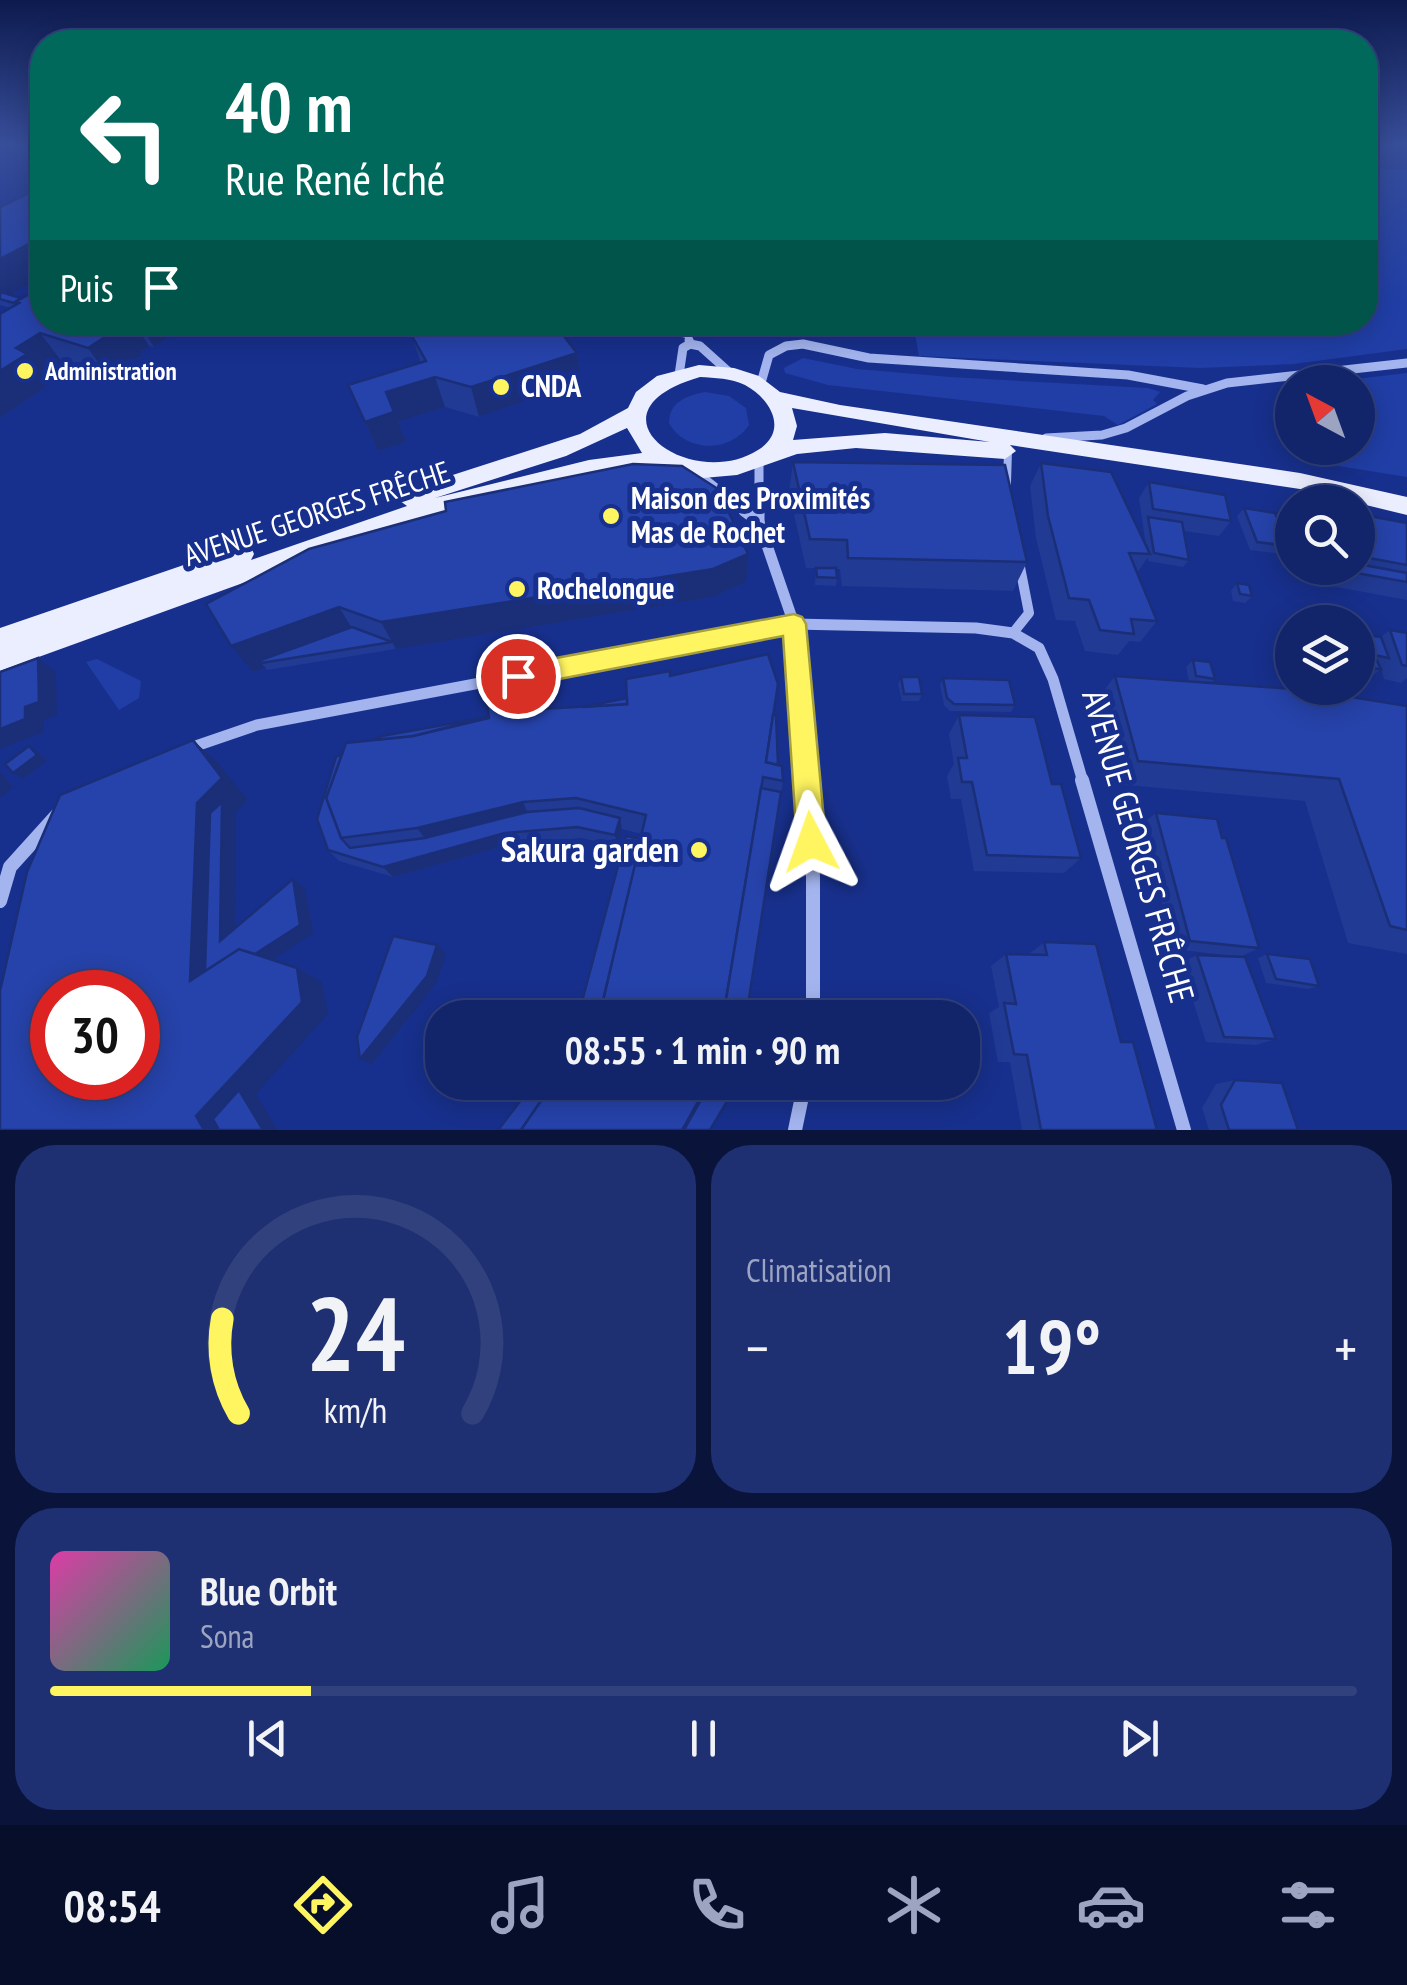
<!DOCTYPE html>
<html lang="fr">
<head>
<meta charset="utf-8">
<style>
	:root { --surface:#12246a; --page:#1f3072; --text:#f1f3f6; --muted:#9ca4c1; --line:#31417e; --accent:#fff561 }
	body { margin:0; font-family:"PT Sans Narrow",sans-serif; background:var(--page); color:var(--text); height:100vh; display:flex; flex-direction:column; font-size:38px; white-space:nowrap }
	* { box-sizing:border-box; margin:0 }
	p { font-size:32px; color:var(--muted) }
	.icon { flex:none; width:55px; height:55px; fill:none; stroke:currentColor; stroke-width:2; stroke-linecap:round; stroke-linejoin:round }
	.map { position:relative; height:1130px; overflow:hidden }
	.side { display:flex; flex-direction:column; gap:15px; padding:15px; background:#0a143a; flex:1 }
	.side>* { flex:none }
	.guide { position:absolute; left:30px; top:30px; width:1348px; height:305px; border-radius:40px; box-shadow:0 5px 25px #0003,0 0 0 2px var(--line); background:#00695c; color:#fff; overflow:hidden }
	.needle { width:65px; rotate:319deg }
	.controls { position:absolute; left:1275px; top:365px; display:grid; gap:20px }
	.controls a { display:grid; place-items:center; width:100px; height:100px; border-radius:50%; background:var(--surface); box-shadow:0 5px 25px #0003,0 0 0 2px var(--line); font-size:50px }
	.speed { position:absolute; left:30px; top:970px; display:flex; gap:20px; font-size:50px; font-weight:700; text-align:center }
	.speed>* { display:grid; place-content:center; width:130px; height:130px; border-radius:50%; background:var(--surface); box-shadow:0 5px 25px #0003,0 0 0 2px var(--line); line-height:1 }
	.speed .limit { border:15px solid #d22; background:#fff; color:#111 }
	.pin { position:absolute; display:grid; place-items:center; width:85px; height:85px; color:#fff; margin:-42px; border:5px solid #fff; border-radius:50%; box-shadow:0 2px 10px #0007 }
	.me { position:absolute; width:110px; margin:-55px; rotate:356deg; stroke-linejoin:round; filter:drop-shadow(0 0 8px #0008) }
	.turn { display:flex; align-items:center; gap:35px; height:210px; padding:0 30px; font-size:45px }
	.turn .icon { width:130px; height:130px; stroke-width:2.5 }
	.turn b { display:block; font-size:70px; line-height:85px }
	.then { display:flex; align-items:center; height:95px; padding:0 30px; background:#0003; gap:20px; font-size:38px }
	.big { font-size:75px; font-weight:800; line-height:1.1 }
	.side .widget { flex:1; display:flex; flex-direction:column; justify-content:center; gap:15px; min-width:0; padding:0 35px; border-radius:40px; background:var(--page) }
	.side .dial { align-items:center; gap:0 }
	.dial svg { height:260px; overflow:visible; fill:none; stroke:var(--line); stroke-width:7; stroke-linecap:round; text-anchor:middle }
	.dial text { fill:var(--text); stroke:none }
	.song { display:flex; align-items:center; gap:30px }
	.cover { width:120px; height:120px; border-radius:15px; background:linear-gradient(135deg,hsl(320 70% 55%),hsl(150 70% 35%)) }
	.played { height:10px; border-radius:5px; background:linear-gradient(90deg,var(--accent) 20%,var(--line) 20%) }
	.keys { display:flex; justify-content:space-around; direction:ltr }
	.heat { display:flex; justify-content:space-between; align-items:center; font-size:55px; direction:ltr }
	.side .tiles { flex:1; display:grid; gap:15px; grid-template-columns:1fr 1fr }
	.widget:last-child { grid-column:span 2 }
	.trip { position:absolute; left:425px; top:1000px; width:555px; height:100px; border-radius:40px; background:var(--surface); box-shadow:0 5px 25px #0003,0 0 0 2px var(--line); font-weight:800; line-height:100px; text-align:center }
	.menu { display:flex; height:160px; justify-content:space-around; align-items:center; background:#070e2a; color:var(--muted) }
	.menu .icon { width:70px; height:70px }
	.menu .current { color:var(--accent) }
	.menu b { font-size:45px; color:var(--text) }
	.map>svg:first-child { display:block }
	.green { fill:#203ea6 }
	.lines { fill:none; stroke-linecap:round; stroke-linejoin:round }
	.pedestrian-far1 { stroke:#a3b4ef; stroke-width:8 }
	.pedestrian { stroke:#a3b4ef; stroke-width:10 }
	.minor-far2 { stroke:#a3b4ef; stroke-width:9 }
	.minor-far1 { stroke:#a3b4ef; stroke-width:11 }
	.minor { stroke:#a3b4ef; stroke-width:14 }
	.primary { fill:#ebeeff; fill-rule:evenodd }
	.wall { fill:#213a93 }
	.shaded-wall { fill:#1b2f78 }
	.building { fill:#2643ab; stroke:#1b2f78; stroke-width:2.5; fill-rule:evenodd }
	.route { fill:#fff561; stroke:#a69f3f; stroke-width:2.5 }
	.poi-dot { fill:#fff561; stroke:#18308d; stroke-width:4 }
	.labels { text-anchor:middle; stroke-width:10; stroke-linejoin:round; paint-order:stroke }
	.far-poi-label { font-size:25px; font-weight:bold; fill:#fff; stroke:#18308d; text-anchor:start }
	.poi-label { font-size:30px; font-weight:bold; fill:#fff; stroke:#18308d; text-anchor:start }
	.street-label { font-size:30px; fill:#fff; stroke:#18308d }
	.near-street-label { font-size:35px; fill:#fff; stroke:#18308d }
	.near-poi-label { font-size:35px; font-weight:bold; fill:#fff; stroke:#18308d; text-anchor:end }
</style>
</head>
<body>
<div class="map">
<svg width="1407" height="1130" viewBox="0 0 1407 1130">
	<rect width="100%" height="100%" fill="#18308d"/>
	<!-- green -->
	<g class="green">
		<path d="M1365,169L1407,170V349L1294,364L1200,368L919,356L913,323L1365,322Z"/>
		<path d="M803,358L857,369L950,377L1148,388L1160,392L1153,400L1157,404L1118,425L1104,416L828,385L785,373L784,368Z"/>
		<path d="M1407,373V477L1314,462L1298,448H1358V382H1330Z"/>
		<path d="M705,392L729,396L746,408L749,425C731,453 685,453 669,423C669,402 686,396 705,392Z"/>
		<path d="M97,659L141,681L139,698L119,710L86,662Z"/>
	</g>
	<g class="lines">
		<!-- pedestrian-far1 -->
		<path class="pedestrian-far1" d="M1007,483L1008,451"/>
		<!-- pedestrian -->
		<path class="pedestrian" d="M1013,633L1029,613L1019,562"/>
		<!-- minor-far2 -->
		<g class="minor-far2">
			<path d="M642,322L688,334"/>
			<path d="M688,334L702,322"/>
			<path d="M690,344L700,346L729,372"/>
			<path d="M679,375L683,348L690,344L689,340"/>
			<path d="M761,383L769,355L786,346L803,344L869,358L1128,375L1203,389"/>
			<path d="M1046,438L1102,435L1126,428L1187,396L1227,383L1407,363"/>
			<path d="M759,459V513"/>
			<path d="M693,470L748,513"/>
		</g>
		<!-- minor-far1 -->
		<g class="minor-far1">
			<path d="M744,511L759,522"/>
			<path d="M759,511V522L794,624L806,782"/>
			<path d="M187,749L257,725L794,624L976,628L1013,633L1039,648L1053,679L1083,782"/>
		</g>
		<!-- minor -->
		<g class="minor">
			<path d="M806,780L813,877V1018"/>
			<path d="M1082,780L1184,1130"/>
			<path d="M0,901L10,867L57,815"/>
			<path d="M795,1130L805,1082"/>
		</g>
		<!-- primary -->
		<path class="primary" d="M699,365L734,368L759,376L780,392L840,405L1300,473L1407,497V515L1300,489L1010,445L1016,451L1005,459L856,448L797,454L737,475L703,478L660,466L589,476L425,517L0,671V628L242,545L251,547L254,554L251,560L407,506L396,498L400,492L580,434L628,408L636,392L657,376ZM700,377C715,378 731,378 745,385C771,399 789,431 758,450C690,493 579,412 700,377ZM792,408L990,442L885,433L793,440L797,426ZM627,428L642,453L589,460L435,498L566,456Z"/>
	</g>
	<!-- wall -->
	<g class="wall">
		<path d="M0,207L10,295L42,322H190L154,347L149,346L141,351L142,357L129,359L126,361L129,364L109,378L63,363L43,375L50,384L0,418L10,308L0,305Z"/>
		<path d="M481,322H553L577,353L581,382L479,417L445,407L398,422L406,442L378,451L348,385L421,363L412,336L465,332L482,327Z"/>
		<path d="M793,462L1027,562L1013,591L842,586L840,569H836L837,578L836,586L815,585L816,568H806L789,492Z"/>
		<path d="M1041,463L1146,546L1139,498L1149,482L1231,521L1219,536L1184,531L1189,560L1183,567L1148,561V557L1137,573L1157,621L1140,642L1129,641L1118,655L1085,651L1075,621L1056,620L1036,538L1030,486Z"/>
		<path d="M1244,508L1276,516L1279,512L1292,514V565L1286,550L1282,554L1250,550L1237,516Z"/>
		<path d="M1358,514L1407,523V600L1299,580L1293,568H1358Z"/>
		<path d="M746,582L713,597L267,670L266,668L253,672L206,604Z"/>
		<path d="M1237,583L1252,596L1245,603L1233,601L1231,591Z"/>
		<path d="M1390,630L1407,633V678L1401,683L1384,679L1380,665L1381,669L1372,676L1358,675V634L1381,637Z"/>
		<path d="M1193,660L1215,679L1210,683L1407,706V954L1348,943L1305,801L1115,784L1095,702L1115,676L1189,681L1186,667Z"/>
		<path d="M670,676L773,715L778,765L783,781L746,1018L580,1009L642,834L622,829L618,846L581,838L511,844L393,877L339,861L328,850L373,740L488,717L525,698L529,710L583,707L627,698Z"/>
		<path d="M901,677L922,694L919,701H902L898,684Z"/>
		<path d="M943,678L1015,705L1011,712L950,711L944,705L940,685Z"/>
		<path d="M959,715L1052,784L1081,858L1064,873L974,871L961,799H951L947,776L954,764L949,734Z"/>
		<path d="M1156,813L1222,838L1259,948L1240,957L1174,949L1142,824Z"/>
		<path d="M1044,942L1121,1042L1157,1130H1022L1010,1062H998L989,1013L999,1007L991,966L1006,954L1028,955Z"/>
		<path d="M1267,954L1319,986L1308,989L1266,983L1258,958Z"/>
		<path d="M1197,955L1276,1039L1256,1045L1206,1042L1181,963Z"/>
		<path d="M1235,1080L1298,1130H1209L1202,1108L1216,1084Z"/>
	</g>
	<!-- shaded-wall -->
	<g class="shaded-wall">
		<path d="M42,237V276L2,299H0V259Z"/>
		<path d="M121,322H134L149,346L141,351L142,357L129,359L126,361L129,364L109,378L88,348L104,333Z"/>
		<path d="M138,322H190L154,347Z"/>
		<path d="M40,333L63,363L43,375L50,384L0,418V371L16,348Z"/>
		<path d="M577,353L581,382L479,417L471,387Z"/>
		<path d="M435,377L445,407L398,422L406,442L378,451L365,422L386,392Z"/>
		<path d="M748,554L746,582L713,597L396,649L381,622Z"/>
		<path d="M339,607L356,635L261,663L266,668L253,672L231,646Z"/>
		<path d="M38,658L56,672L57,715L44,720V732L0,749V729L25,707Z"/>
		<path d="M193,740L219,764L248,800L236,813L235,949L293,879L305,889L313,933L222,994L190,981Z"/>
		<path d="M29,746L39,753L47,761L23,779L13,773Z"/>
		<path d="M0,772L13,787L0,798Z"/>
		<path d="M523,802L532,823L433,849L417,828Z"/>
		<path d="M620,818L622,830L618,846L615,835Z"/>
		<path d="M505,833L511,844L393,877L383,867Z"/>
		<path d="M437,945L446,954L436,984L372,1064L360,1059Z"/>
		<path d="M297,968L322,982L328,1014L256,1094L278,1130H204L196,1116Z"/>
	</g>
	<!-- building -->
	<g class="building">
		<path d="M27,194L42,198V237L0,259V207Z"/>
		<path d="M42,287V322H121L122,327L109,330L104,333L108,335L88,348L40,333L16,348L27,354L0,371V314L19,303L15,302Z"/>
		<path d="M0,292L21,298L15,302L17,304L0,299Z"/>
		<path d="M483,322H553L577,353L471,387L435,377L386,392L394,412L365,422L348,385L426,361L412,336L458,323L465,332L485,326Z"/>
		<path d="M793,462L1005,465L1027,562L848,558L847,540L810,539Z"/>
		<path d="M1041,463L1111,472L1150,554L1129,553L1157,621L1131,619L1134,634L1100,630L1089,600L1069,598L1048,516Z"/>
		<path d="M633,464L682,466L718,489L748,554L713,569L381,622L339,607L231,646L206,604L309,549L446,511L445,502Z"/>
		<path d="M1149,482L1225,495L1231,521L1153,509Z"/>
		<path d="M1244,508L1275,513L1289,546L1257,542Z"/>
		<path d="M1279,512L1292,514V522L1287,528Z"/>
		<path d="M1358,514L1407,523V565L1358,556Z"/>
		<path d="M1148,517L1182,522L1189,560L1154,553Z"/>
		<path d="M1358,564L1407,573V582L1328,568H1358Z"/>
		<path d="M816,568H836L837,578L817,577Z"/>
		<path d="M1237,583L1249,585L1252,596L1240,594Z"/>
		<path d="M352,627L392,642L261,663V660Z"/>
		<path d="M1390,630L1407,633V666L1402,665Z"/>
		<path d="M1358,634L1381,637L1389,658L1374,655L1381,669L1358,667Z"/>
		<path d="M768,654L778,684L766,762L782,766L783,781L763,777L723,1018H599L646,815L576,798L523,802L417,828L341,838L326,798L346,743L413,736L489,718L487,704L525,698L524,710L627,704L626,679L670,671V676Z"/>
		<path d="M38,658L39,702L25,707V719L0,729V672Z"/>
		<path d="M1193,660L1210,662L1215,679L1196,676Z"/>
		<path d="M1115,676L1308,690L1407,706V930L1390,926L1339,779L1138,761Z"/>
		<path d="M901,677H919L922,694H904Z"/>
		<path d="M943,678L1009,680L1015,705L954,704L947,698Z"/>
		<path d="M627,698V704L583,707Z"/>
		<path d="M773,715H776L778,765L766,762Z"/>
		<path d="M959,715L1035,717L1052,784H1061L1081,858L987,855L972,782H962L958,758H967Z"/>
		<path d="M488,717L413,736L373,740L382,736Z"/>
		<path d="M193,740L222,778L197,803L190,981L239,949L297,968L302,1002L196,1116L204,1130H0V991L27,872L60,795ZM52,992H138V1078H52Z"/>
		<path d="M29,746L37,755L13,773L5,764Z"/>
		<path d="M342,754L326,798L341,838L350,848L425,838L527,812L579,808L620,818L615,835L577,827L505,833L383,867L328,850L317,819L336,757Z"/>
		<path d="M761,788L781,792L746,1018H723Z"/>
		<path d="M222,802L220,941L293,879L300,925L255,954L239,949L205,971L210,813Z"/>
		<path d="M1156,813L1217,819L1222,838H1226L1259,948L1190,941Z"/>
		<path d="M626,836L641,839L599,1017L574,1018L580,1009Z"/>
		<path d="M393,936L437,945L427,976L360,1059L357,1037Z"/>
		<path d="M1044,942L1096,944L1121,1042H1133L1157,1130H1041L1027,1055L1014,1054L1004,1003L1016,1004L1006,954L1047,955Z"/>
		<path d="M1267,954L1310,959L1319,986L1276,979Z"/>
		<path d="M1197,955L1245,957L1276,1039L1224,1037Z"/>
		<path d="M1235,1080L1282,1083L1298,1130H1229L1221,1105Z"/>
		<path d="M535,1082H554L521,1130H498Z"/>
		<path d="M554,1082H709L682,1130H521Z"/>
		<path d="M711,1082H735V1088L710,1130H684Z"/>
		<path d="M239,1090L263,1130H219L213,1119Z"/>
	</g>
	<!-- sky -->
	<linearGradient id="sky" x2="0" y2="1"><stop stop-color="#0d1a4e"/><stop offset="0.48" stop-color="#374e9a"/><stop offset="1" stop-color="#374e9a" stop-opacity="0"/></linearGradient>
	<rect width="1407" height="302" fill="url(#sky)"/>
	<!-- route -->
	<path class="route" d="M794,614L802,617L806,624L826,842L822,852L811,857L801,852L797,842L783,636L518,687L509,684L505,676L509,668L518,665Z"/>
	<!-- markers -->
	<g class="poi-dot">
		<circle cx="25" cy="371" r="10"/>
		<circle cx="501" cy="387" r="10"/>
		<circle cx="611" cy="516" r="10"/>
		<circle cx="517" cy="589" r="10"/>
		<circle cx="699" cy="850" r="10"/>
	</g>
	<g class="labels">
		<!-- far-poi labels -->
		<g class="far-poi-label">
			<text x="45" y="380">Administration</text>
		</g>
		<!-- poi labels -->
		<g class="poi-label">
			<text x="521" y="397">CNDA</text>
			<text x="631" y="509">Maison des Proximités<tspan x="631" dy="34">Mas de Rochet</tspan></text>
			<text x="537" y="599">Rochelongue</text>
		</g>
		<!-- street labels -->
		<g class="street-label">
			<text transform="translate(317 514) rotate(-18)" y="10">AVENUE GEORGES FRÊCHE</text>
		</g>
		<!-- near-street labels -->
		<g class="near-street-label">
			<text transform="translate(1138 846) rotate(74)" y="12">AVENUE GEORGES FRÊCHE</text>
		</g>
		<!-- near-poi labels -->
		<g class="near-poi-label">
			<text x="679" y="862">Sakura garden</text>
		</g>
	</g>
</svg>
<div class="controls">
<a><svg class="needle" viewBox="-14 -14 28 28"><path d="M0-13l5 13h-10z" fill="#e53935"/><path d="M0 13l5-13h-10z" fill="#9ca4c1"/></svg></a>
<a><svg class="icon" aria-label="search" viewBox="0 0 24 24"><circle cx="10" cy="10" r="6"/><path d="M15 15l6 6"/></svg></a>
<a><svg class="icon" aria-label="layers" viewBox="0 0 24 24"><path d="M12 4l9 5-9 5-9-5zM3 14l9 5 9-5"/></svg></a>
</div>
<div class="speed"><div class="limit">30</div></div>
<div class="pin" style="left:518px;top:676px;background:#d93025"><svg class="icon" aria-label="arrive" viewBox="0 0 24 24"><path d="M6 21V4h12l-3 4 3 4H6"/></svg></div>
<svg class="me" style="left:811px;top:842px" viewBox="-20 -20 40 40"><path d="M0-17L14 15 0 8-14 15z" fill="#fff561" stroke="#fff" stroke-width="4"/></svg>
<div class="trip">08:55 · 1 min · 90 m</div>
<div class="guide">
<div class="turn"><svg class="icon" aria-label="left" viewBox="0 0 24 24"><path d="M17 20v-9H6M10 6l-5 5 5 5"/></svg><div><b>40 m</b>Rue René Iché</div></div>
<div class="then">Puis<svg class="icon" aria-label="arrive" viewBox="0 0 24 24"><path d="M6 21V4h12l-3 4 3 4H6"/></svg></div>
</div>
</div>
<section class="side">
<div class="tiles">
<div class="widget dial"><svg viewBox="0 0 100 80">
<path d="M14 69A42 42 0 1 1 86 69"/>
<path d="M14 69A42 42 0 0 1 9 40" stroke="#fff561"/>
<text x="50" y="56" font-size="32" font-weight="700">24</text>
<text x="50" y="72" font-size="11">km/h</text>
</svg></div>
<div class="widget"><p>Climatisation</p>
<div class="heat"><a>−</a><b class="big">19°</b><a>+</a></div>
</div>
<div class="widget">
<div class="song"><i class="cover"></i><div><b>Blue Orbit</b><p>Sona</p></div></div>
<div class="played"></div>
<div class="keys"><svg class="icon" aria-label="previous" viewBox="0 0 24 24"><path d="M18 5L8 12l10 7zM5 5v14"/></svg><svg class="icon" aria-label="pause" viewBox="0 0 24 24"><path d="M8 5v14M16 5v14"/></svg><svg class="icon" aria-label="next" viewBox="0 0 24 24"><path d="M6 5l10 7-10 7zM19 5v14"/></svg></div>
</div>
</div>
</section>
<nav class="menu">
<b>08:54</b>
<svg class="icon current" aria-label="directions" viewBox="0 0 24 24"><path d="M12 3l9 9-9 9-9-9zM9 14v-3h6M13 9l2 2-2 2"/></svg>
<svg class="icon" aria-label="music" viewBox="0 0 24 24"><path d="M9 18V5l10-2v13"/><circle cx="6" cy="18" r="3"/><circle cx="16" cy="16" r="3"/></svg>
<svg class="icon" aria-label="phone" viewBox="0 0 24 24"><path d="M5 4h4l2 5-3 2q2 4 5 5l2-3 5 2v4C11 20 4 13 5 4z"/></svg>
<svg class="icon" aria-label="climate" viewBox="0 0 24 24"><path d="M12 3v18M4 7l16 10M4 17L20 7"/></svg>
<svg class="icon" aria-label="car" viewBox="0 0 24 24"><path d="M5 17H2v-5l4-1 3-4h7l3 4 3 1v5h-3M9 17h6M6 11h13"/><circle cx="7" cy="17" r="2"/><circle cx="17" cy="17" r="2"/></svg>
<svg class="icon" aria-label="filters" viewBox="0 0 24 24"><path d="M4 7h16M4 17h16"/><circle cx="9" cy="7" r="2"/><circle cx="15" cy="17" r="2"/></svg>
</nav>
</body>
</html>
